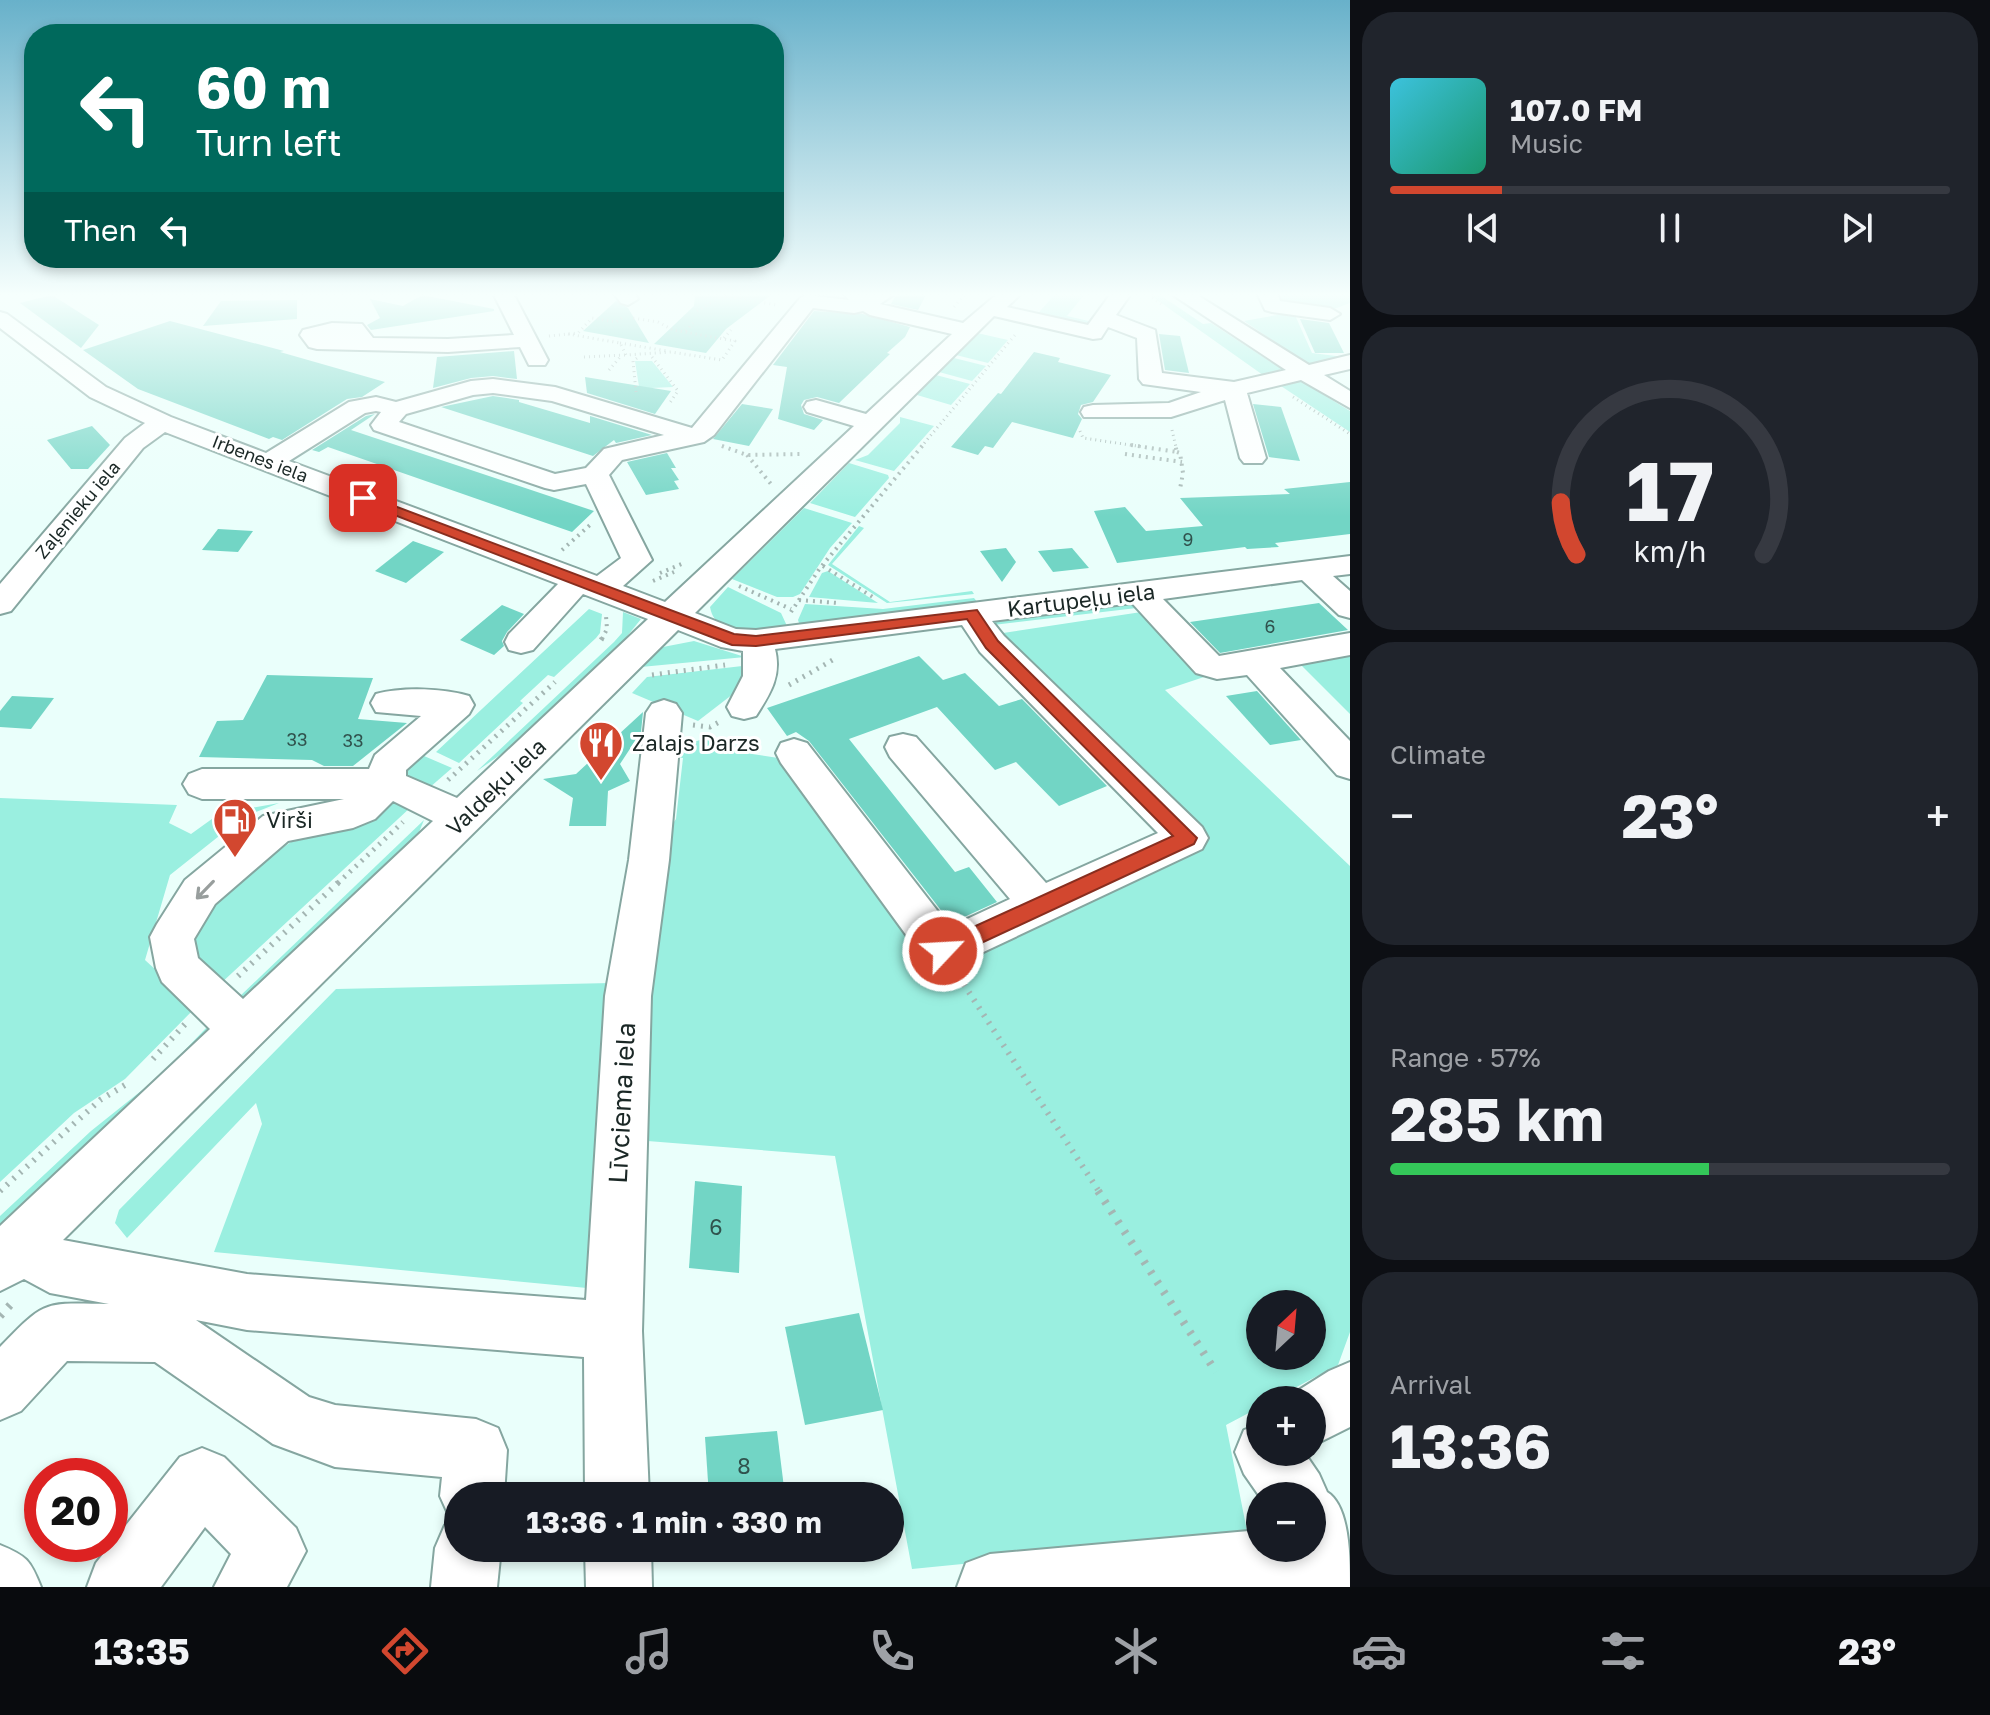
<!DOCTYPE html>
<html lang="en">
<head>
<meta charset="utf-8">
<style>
	:root { --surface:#171b24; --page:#20242c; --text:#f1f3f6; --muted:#9ea1a6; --line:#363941; --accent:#d2472f }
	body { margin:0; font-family:"Golos Text",sans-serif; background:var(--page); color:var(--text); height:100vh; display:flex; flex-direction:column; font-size:30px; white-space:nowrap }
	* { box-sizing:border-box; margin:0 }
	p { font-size:26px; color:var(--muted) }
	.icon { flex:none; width:44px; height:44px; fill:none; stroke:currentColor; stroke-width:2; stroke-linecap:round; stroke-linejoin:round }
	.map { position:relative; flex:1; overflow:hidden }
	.sheet { display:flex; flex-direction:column; gap:12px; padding:12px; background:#0d0f14; width:640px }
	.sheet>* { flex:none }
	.top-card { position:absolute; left:24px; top:24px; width:760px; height:244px; border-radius:32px; box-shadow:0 4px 12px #0003; background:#00695c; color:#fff; overflow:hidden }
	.needle { width:52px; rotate:26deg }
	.controls { position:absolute; left:1246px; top:1290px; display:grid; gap:16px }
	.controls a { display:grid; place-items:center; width:80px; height:80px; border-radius:50%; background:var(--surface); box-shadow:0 4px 12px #0003; font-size:40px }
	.speed { position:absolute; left:24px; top:1458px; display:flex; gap:16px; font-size:40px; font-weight:700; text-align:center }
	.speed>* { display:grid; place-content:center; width:104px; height:104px; border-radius:50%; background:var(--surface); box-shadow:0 4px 12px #0003; line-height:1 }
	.speed .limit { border:12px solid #d22; background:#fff; color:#111 }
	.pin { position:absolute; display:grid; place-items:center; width:68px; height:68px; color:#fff; margin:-34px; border-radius:16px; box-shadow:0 4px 12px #0006 }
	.me { position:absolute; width:88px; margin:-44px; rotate:65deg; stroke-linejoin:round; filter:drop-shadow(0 0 6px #0008) }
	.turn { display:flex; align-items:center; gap:28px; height:168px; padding:0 40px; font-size:36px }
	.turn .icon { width:104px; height:104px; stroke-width:2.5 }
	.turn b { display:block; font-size:56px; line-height:68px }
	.then { display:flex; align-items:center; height:76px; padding:0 40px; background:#0003; gap:16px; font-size:30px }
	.big { font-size:60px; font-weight:700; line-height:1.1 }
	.sheet .widget { flex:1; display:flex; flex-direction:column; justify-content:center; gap:12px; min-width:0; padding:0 28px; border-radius:32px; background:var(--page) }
	.sheet .dial { align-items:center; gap:0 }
	.dial svg { height:208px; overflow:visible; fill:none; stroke:var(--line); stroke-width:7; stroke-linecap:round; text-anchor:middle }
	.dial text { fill:var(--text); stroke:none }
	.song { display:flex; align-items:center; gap:24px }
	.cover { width:96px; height:96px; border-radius:12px; background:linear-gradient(135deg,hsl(190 70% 55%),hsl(160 70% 35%)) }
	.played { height:8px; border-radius:4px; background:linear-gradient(90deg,var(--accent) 20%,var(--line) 20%) }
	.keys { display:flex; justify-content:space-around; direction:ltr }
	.heat { display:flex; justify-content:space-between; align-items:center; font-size:44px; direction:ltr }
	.charge { height:12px; border-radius:6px; background:linear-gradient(90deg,#34c759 57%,var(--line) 0) }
	.trip { position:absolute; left:444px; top:1482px; width:460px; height:80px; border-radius:40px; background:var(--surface); box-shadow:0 4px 12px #0003; font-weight:700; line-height:80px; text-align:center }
	.menu { display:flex; height:128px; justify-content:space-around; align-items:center; background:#090b0e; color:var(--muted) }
	.menu .icon { width:56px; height:56px }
	.menu .on { color:var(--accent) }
	.menu b { font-size:36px; color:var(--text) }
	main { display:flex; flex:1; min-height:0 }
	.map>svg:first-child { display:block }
	.green { fill:#9aefe0; fill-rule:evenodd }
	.building { fill:#72d5c5 }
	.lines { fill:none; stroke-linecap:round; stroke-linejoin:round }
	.minor-casing { stroke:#85a6a0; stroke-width:4 }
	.path-far4 { stroke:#a4b6b3; stroke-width:3; stroke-dasharray:1 4; stroke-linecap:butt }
	.path-far3 { stroke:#a4b6b3; stroke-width:4; stroke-dasharray:2 5; stroke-linecap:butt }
	.path-far2 { stroke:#a4b6b3; stroke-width:5; stroke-dasharray:2 6; stroke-linecap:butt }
	.path-far1 { stroke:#a4b6b3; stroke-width:6; stroke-dasharray:2 7; stroke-linecap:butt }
	.path { stroke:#a4b6b3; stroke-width:8; stroke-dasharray:3 9; stroke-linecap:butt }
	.minor { fill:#fff; fill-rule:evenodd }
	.oneway { stroke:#989e9d }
	.route { fill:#d2472f; stroke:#882e1f; stroke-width:2 }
	.labels { text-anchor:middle; stroke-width:6; stroke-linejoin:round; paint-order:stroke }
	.far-street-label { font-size:18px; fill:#1a2725; stroke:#fff }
	.number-label { font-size:18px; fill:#30524d }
	.street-label { font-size:22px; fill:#1a2725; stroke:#fff }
	.poi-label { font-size:22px; fill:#1a2725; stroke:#fff; text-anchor:start }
	.near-number-label { font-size:22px; fill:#30524d }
	.near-street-label { font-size:26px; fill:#1a2725; stroke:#fff }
</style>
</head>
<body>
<main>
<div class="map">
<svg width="1350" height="1587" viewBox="0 0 1350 1587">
	<rect width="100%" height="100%" fill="#eafffb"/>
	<!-- green -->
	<g class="green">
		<path d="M1054,295H1084L1067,316L1093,322L1084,327L1035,317Z"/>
		<path d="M1150,295H1160L1203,324L1211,323L1291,375L1270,380Z"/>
		<path d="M1272,295H1350V303L1331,310L1276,304Z"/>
		<path d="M1288,313H1294L1312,353L1344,357L1310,366L1244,321Z"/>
		<path d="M977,333L1008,340L988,363L956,355Z"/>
		<path d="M954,358L986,366L972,381L939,372Z"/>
		<path d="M635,361H652L673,387L651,388L640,393Z"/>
		<path d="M936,375L970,384L951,405L917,395Z"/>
		<path d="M1301,381L1350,411V432L1281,386Z"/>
		<path d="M900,417L934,426L894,471L855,460L868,455L900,423Z"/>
		<path d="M849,463L888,475L889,478L855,517L810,503Z"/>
		<path d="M804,508L852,523L830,548L800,594L793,597H777L732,579Z"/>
		<path d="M859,526L864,528L832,564L890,602L972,591L974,594L887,603L828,565Z"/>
		<path d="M828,571L878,603L809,597L822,573Z"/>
		<path d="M728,587L781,613L787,626C763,629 716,641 710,607Z"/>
		<path d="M974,598L978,603L800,626L798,620L805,604L883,609Z"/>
		<path d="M1129,601L1145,607L985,626L986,619Z"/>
		<path d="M589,609L602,614L600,633L596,638L554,677L548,675L520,701L523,703L459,763L436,752Z"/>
		<path d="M1148,611L1210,675L1165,690L1350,866V1332L1338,1365L1272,1400H1260V1407L1226,1425L1248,1536L912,1569L835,1156L635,1140L667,832L676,819L683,758L669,756L685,745L712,736L725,750L785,759L939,969L1207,843L990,635ZM1260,1304H1312V1356H1260Z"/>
		<path d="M623,612L641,619L620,645L513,746L477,771L614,642L622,633Z"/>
		<path d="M694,641L745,657L641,667L663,647Z"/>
		<path d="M1350,654V714L1299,663Z"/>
		<path d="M751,665L733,694L698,721L632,693L647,677Z"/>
		<path d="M417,753L452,768L429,788L401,773Z"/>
		<path d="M0,798L177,805L169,823L191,834L223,811L239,816L251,808L279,803L243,817L170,875L145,960L196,1007L125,1079L74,1113L0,1182Z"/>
		<path d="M395,800L411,807L219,985L197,967L192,930L200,915L269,857L291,842L344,830Z"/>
		<path d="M424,820L417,837L250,996L238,998Z"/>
		<path d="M611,983L587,1288L214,1252L262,1124L256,1103L127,1238L115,1223L119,1210L336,989Z"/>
		<path d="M208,1026L207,1037L0,1233V1216L91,1131L161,1075Z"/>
	</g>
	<!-- building -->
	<g class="building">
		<path d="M52,295L99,325L81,348L20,303Z"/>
		<path d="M422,295L494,309V311L371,330L367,325L380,318L370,299L403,306Z"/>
		<path d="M695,295H771L726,329L706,353L654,344L694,306Z"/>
		<path d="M896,295H926L918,310L891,304Z"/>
		<path d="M297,300V319L203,326L221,301Z"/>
		<path d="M616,301L628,308L649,343L583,331Z"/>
		<path d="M814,311L863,314L910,327L905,337L887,353L890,354L839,403L817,397L804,400L801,405L804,414L823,420L814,430L778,419L787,367L773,365Z"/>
		<path d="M1300,319L1329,323L1344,353H1315Z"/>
		<path d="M170,321L284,351L280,352L385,382L362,397L347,399L282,440L273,437L269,439L138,389L83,350Z"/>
		<path d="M1159,334L1180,336L1189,373L1165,370Z"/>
		<path d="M514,351L517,379L493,376L471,378L433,388L437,357Z"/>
		<path d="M1034,352L1060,358L1058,362L1111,375L1093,402L1081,405L1078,414L1082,419L1073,438L1012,422L993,448L985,446L978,455L951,447L998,393L1001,394Z"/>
		<path d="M585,377L671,391L655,414L587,393Z"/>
		<path d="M493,396L519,400V402L590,423V416L652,435L616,443L614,440L593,456L441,407Z"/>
		<path d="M742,404L773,409L749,446L713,439Z"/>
		<path d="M1253,404L1281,407L1300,461L1269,457Z"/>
		<path d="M375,414L351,430L594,511L572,532L328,447L319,452L312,450L366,416Z"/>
		<path d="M92,426L110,445L88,469H71L47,440Z"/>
		<path d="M667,453L676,468H671L679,480L674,481L679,489L646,495L627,462Z"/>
		<path d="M1350,482V534L1275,543L1279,547L1247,549L1245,547L1117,563L1094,511L1125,507L1146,531L1203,526L1180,498L1290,494L1284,489Z"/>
		<path d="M218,529L253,531L238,552L202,550Z"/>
		<path d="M413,541L444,552L406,583L375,571Z"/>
		<path d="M1006,548L1016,562L1002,582L980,551Z"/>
		<path d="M1072,548L1089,568L1053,572L1038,551Z"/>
		<path d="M1319,603L1348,630L1220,653L1190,622Z"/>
		<path d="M502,605L524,614L507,632L502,641L504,646L494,655L460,640Z"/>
		<path d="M919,656L943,680L965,673L999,706L1022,699L1107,786L1059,806L1016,762L995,770L937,707L849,739L955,872L969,867L997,902L951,923L809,741L796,732L787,736L767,708Z"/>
		<path d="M267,675L373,678L358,719L407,723L353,766H324L312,760L199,757L217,721L243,720Z"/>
		<path d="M1257,691L1301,740L1270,745L1226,696Z"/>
		<path d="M12,696L54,698L31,729L0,727V711Z"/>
		<path d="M643,712L641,732L620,764L630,781L608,791L606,826H569L573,798L543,779L576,774L602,750L605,739L618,735Z"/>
		<path d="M695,1181L742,1186L739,1273L689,1268Z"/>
		<path d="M859,1313L883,1410L805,1425L785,1327Z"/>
		<path d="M777,1431L785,1496H709L705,1437Z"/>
	</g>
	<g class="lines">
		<!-- minor casing -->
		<g class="minor-casing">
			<g id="minor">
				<path d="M494,295H514L548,360L545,365H529L520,347L448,352L317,349L309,347L300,335L303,330L332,323L362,324L373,338L448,339L514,335Z"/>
				<path d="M615,295H635L638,299L628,305L621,303Z"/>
				<path d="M807,295L849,300L845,295H893L880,304L963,323L996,295H1020L1007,307L1088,325L1110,295H1130L1116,315L1155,330L1162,373L1234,382L1286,370L1173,295H1197L1309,365L1350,355V369L1324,375L1350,391V408L1301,380L1247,393L1266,458L1262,463H1244L1240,458L1225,400L1171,417H1084L1081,412L1084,407L1093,405L1169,403L1201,392L1143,384L1139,379L1137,338L1108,327L1101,338L1093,339L994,316L695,613L736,629L756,630L1350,556V574L1333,576L1350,591V618L1339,615L1302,580L1163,599L1219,656L1350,633V655L1280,668L1350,741V779L1337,775L1247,675L1217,679L1196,673L1132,603L992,621L1004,636L1202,827L1208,838L1202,849L943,971L928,965L781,763L776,753L781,743L794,739L807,743L950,927L1010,899L890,757L885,747L890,737L903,734L916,737L1046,883L1158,833L980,652L962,625L775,649C782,676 770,694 756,716L744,719L732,716L727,707L743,676V651L721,647L678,630L63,1240L247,1274L586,1300L605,996L629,860L646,713L652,704L664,700L676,704L682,713L669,860L651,996L642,1331L649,1496H585L584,1357L247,1330L196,1320L309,1397L335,1405L476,1419L498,1428L507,1450L504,1496H458V1548H501L497,1587H431L435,1548L445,1525L455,1521L450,1518L440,1496L442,1477L335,1467L273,1444L155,1362L67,1361L21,1411L0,1420V1347C46,1299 44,1303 109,1304L50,1293L24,1279L0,1291V1226L210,1029L162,982L156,968L150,937L157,924L185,880L263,816L344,799H202L189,794L183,784L189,774L202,769H369L375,755L421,716L376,712L371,703L376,694C402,687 443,688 469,696L474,705L469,714L406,770V776L457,798L648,619L583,594L533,650L521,653L509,650L505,642L509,634L558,584L165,432L143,448L11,611L0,614V584L125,438L145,423L90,397L0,328V312L7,314L106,387L171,417L266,453L349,402L376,397L396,402L471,381L493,379L555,387L692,428L801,297ZM813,308L854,313L863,311L870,315L952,334L866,414L816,400L807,402L804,407L807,412L854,426L665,602L623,586L652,560L609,475L622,460L704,442L714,435ZM493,393L552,401L664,435L604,449L586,468L555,474L399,422L406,414L473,395ZM376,411L381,412L371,425L374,430L545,488L554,490L586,484L621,558L597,576L289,461L365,413ZM393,801L433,821L243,999L198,958L194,939L215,904L288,841L353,828L375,819Z"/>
				<path d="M1258,295H1278L1280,301L1330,308L1340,314L1330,320L1272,312L1265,310Z"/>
				<path d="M1350,1362V1427L1312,1446V1400H1288L1291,1395L1329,1371Z"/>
				<path d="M1260,1424V1452H1304L1319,1474L1327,1492C1350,1506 1350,1558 1350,1587H957L966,1563L990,1554L1260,1530V1548H1312V1496L1260,1497L1244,1474L1235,1452L1244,1430Z"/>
				<path d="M202,1448L224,1457L296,1528L306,1551L287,1587H214L231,1554L205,1527L161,1587H87L96,1563L180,1457Z"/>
				<path d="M0,1545C27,1556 30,1560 41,1587H0Z"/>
				<path d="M585,1548H651L652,1587H586Z"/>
			</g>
		</g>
		<!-- path-far4 -->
		<g class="path-far4">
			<path d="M720,295L777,305"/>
			<path d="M1148,295L1164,306"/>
			<path d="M954,307L964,295"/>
			<path d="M697,311L722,296"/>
			<path d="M686,331L693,323"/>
			<path d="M568,334L620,343L626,355L671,352L722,360L735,341L673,330L658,322L633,318"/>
			<path d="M549,336L578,333L592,318L616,322L623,317"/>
			<path d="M724,338L731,330"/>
			<path d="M620,343L667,351"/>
			<path d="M584,357L625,355"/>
			<path d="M652,357L678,391L669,404"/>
			<path d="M609,370L621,356"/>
			<path d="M636,392L633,361L637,358"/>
			<path d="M1293,397L1350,434"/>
			<path d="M1172,430L1176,447"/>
			<path d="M1080,431L1083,438L1144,447"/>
			<path d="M722,446L725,447"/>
			<path d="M921,447L1015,335"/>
		</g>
		<!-- path-far3 -->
		<g class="path-far3">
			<path d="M1131,445L1177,452L1175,445"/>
			<path d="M722,446L747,455L802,454"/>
			<path d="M1177,452L1180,453L1183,473L1180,489"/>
			<path d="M1125,454L1182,462"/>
			<path d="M747,455L771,484"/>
			<path d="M562,550L590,525"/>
			<path d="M823,566L876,599"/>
			<path d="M660,573L684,563"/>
			<path d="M653,581L674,572"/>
			<path d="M739,586L791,609"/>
			<path d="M799,600L838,603"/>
			<path d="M791,612L820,568L923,445"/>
			<path d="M602,639L607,629L606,616"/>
		</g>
		<!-- path-far2 -->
		<g class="path-far2">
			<path d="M601,640L603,637"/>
			<path d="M652,675L725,665"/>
			<path d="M789,685L836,658"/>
			<path d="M693,725L710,727L721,721"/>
			<path d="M448,780L555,682"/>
			<path d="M338,883L403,822"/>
		</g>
		<!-- path-far1 -->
		<g class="path-far1">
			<path d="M238,976L340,881"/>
			<path d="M959,977L1100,1193"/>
			<path d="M153,1059L187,1022"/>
			<path d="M0,1191L100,1100L125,1085"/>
		</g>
		<!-- path -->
		<g class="path">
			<path d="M1098,1191L1216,1372"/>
			<path d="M0,1316L12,1303"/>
		</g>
		<!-- minor -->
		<use href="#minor" class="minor"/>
	</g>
	<!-- one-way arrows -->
	<defs><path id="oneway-shaft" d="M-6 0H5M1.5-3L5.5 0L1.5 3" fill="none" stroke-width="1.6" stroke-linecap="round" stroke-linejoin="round" transform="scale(2)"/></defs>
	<use class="oneway" href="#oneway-shaft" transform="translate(205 890) rotate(134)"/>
	<!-- sky -->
	<linearGradient id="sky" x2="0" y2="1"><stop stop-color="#68b1ca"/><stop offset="0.57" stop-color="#f6fffd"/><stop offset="1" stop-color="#f6fffd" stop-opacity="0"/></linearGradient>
	<rect width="1350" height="517" fill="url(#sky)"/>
	<!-- route -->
	<path class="route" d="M358,496H368L734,634L756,636L977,610L998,641L1197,838L1194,844L951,957L943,960L936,957L933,951L936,944L1173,836L986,648L967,619L756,646L732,645L358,501Z"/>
	<!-- icons -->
	<defs>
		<g id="restaurant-pin" transform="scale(2.3)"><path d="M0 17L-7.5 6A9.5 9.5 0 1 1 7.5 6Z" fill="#d2472f" stroke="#fff"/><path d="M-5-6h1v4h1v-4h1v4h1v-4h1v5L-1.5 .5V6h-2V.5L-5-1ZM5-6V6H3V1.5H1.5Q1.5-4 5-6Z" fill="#fff"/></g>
		<g id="fuel-pin" transform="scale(2.3)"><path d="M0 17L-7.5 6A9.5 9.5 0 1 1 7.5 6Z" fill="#d2472f" stroke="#fff"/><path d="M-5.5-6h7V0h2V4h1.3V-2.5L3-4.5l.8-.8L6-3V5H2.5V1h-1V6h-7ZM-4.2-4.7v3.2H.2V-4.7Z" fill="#fff"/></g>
	</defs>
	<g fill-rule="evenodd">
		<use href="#restaurant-pin" x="601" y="743"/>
		<use href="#fuel-pin" x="235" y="820"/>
	</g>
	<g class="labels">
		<!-- far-street labels -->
		<g class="far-street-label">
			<text transform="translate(260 459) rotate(21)" y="6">Irbenes iela</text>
			<text transform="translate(78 510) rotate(-50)" y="6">Zaļenieku iela</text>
		</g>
		<!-- number labels -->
		<g class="number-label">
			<text x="1188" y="546">9</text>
			<text x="1270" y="633">6</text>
			<text x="297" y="746">33</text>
			<text x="353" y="747">33</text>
		</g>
		<!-- street labels -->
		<g class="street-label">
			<text transform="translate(1081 600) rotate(-7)" y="8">Kartupeļu iela</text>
			<text transform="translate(496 787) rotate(-44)" y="8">Valdeķu iela</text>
		</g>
		<!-- poi labels -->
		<g class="poi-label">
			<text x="632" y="751">Zalajs Darzs</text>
			<text x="266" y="828">Virši</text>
		</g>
		<!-- near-number labels -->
		<g class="near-number-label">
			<text x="716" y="1235">6</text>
			<text x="744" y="1474">8</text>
		</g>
		<!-- near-street labels -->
		<g class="near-street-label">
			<text transform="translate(622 1103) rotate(-87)" y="9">Līvciema iela</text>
		</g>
	</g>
</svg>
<div class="controls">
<a><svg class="needle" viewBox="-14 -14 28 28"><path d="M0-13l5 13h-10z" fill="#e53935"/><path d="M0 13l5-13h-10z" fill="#9ea1a6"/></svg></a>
<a>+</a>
<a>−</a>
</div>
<div class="speed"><div class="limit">20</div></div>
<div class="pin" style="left:363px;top:498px;background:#d93025"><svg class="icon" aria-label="arrive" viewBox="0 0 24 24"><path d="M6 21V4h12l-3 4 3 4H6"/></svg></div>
<svg class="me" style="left:943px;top:951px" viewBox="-20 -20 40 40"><circle r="17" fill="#d2472f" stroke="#fff" stroke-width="3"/><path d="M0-11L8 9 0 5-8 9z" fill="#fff"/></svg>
<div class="trip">13:36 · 1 min · 330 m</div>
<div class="top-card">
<div class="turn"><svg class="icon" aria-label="left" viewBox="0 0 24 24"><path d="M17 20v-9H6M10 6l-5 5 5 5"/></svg><div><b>60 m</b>Turn left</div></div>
<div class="then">Then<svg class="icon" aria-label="left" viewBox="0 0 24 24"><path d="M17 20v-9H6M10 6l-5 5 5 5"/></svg></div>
</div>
</div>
<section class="sheet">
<div class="widget">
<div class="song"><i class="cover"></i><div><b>107.0 FM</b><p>Music</p></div></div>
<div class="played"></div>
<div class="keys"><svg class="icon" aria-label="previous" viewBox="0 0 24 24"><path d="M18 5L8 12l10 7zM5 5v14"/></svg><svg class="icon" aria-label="pause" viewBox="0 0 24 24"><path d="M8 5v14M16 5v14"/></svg><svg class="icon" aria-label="next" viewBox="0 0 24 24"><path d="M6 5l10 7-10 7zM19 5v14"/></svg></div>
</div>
<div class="widget dial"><svg viewBox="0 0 100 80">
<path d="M14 69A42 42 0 1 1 86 69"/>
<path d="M14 69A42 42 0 0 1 8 49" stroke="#d2472f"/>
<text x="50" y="56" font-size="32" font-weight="700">17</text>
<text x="50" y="72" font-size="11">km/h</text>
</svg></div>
<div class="widget"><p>Climate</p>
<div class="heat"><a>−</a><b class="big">23°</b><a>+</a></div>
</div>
<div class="widget"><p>Range · 57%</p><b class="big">285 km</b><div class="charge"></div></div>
<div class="widget"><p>Arrival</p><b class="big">13:36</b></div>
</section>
</main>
<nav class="menu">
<b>13:35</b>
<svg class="icon on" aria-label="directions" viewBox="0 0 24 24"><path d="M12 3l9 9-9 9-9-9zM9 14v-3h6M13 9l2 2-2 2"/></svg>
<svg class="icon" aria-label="music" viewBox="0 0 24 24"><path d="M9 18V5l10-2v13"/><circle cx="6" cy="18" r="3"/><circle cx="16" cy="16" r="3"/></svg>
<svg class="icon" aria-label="phone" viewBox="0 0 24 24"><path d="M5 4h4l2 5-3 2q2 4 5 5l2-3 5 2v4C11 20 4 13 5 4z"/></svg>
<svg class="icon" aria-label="climate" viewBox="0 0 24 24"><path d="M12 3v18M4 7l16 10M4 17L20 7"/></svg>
<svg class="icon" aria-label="car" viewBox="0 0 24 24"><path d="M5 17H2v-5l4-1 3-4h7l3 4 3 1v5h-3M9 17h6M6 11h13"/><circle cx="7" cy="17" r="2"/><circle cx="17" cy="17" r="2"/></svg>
<svg class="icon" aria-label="filters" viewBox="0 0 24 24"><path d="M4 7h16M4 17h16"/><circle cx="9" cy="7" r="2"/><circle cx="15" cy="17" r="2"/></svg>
<b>23°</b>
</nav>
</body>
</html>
